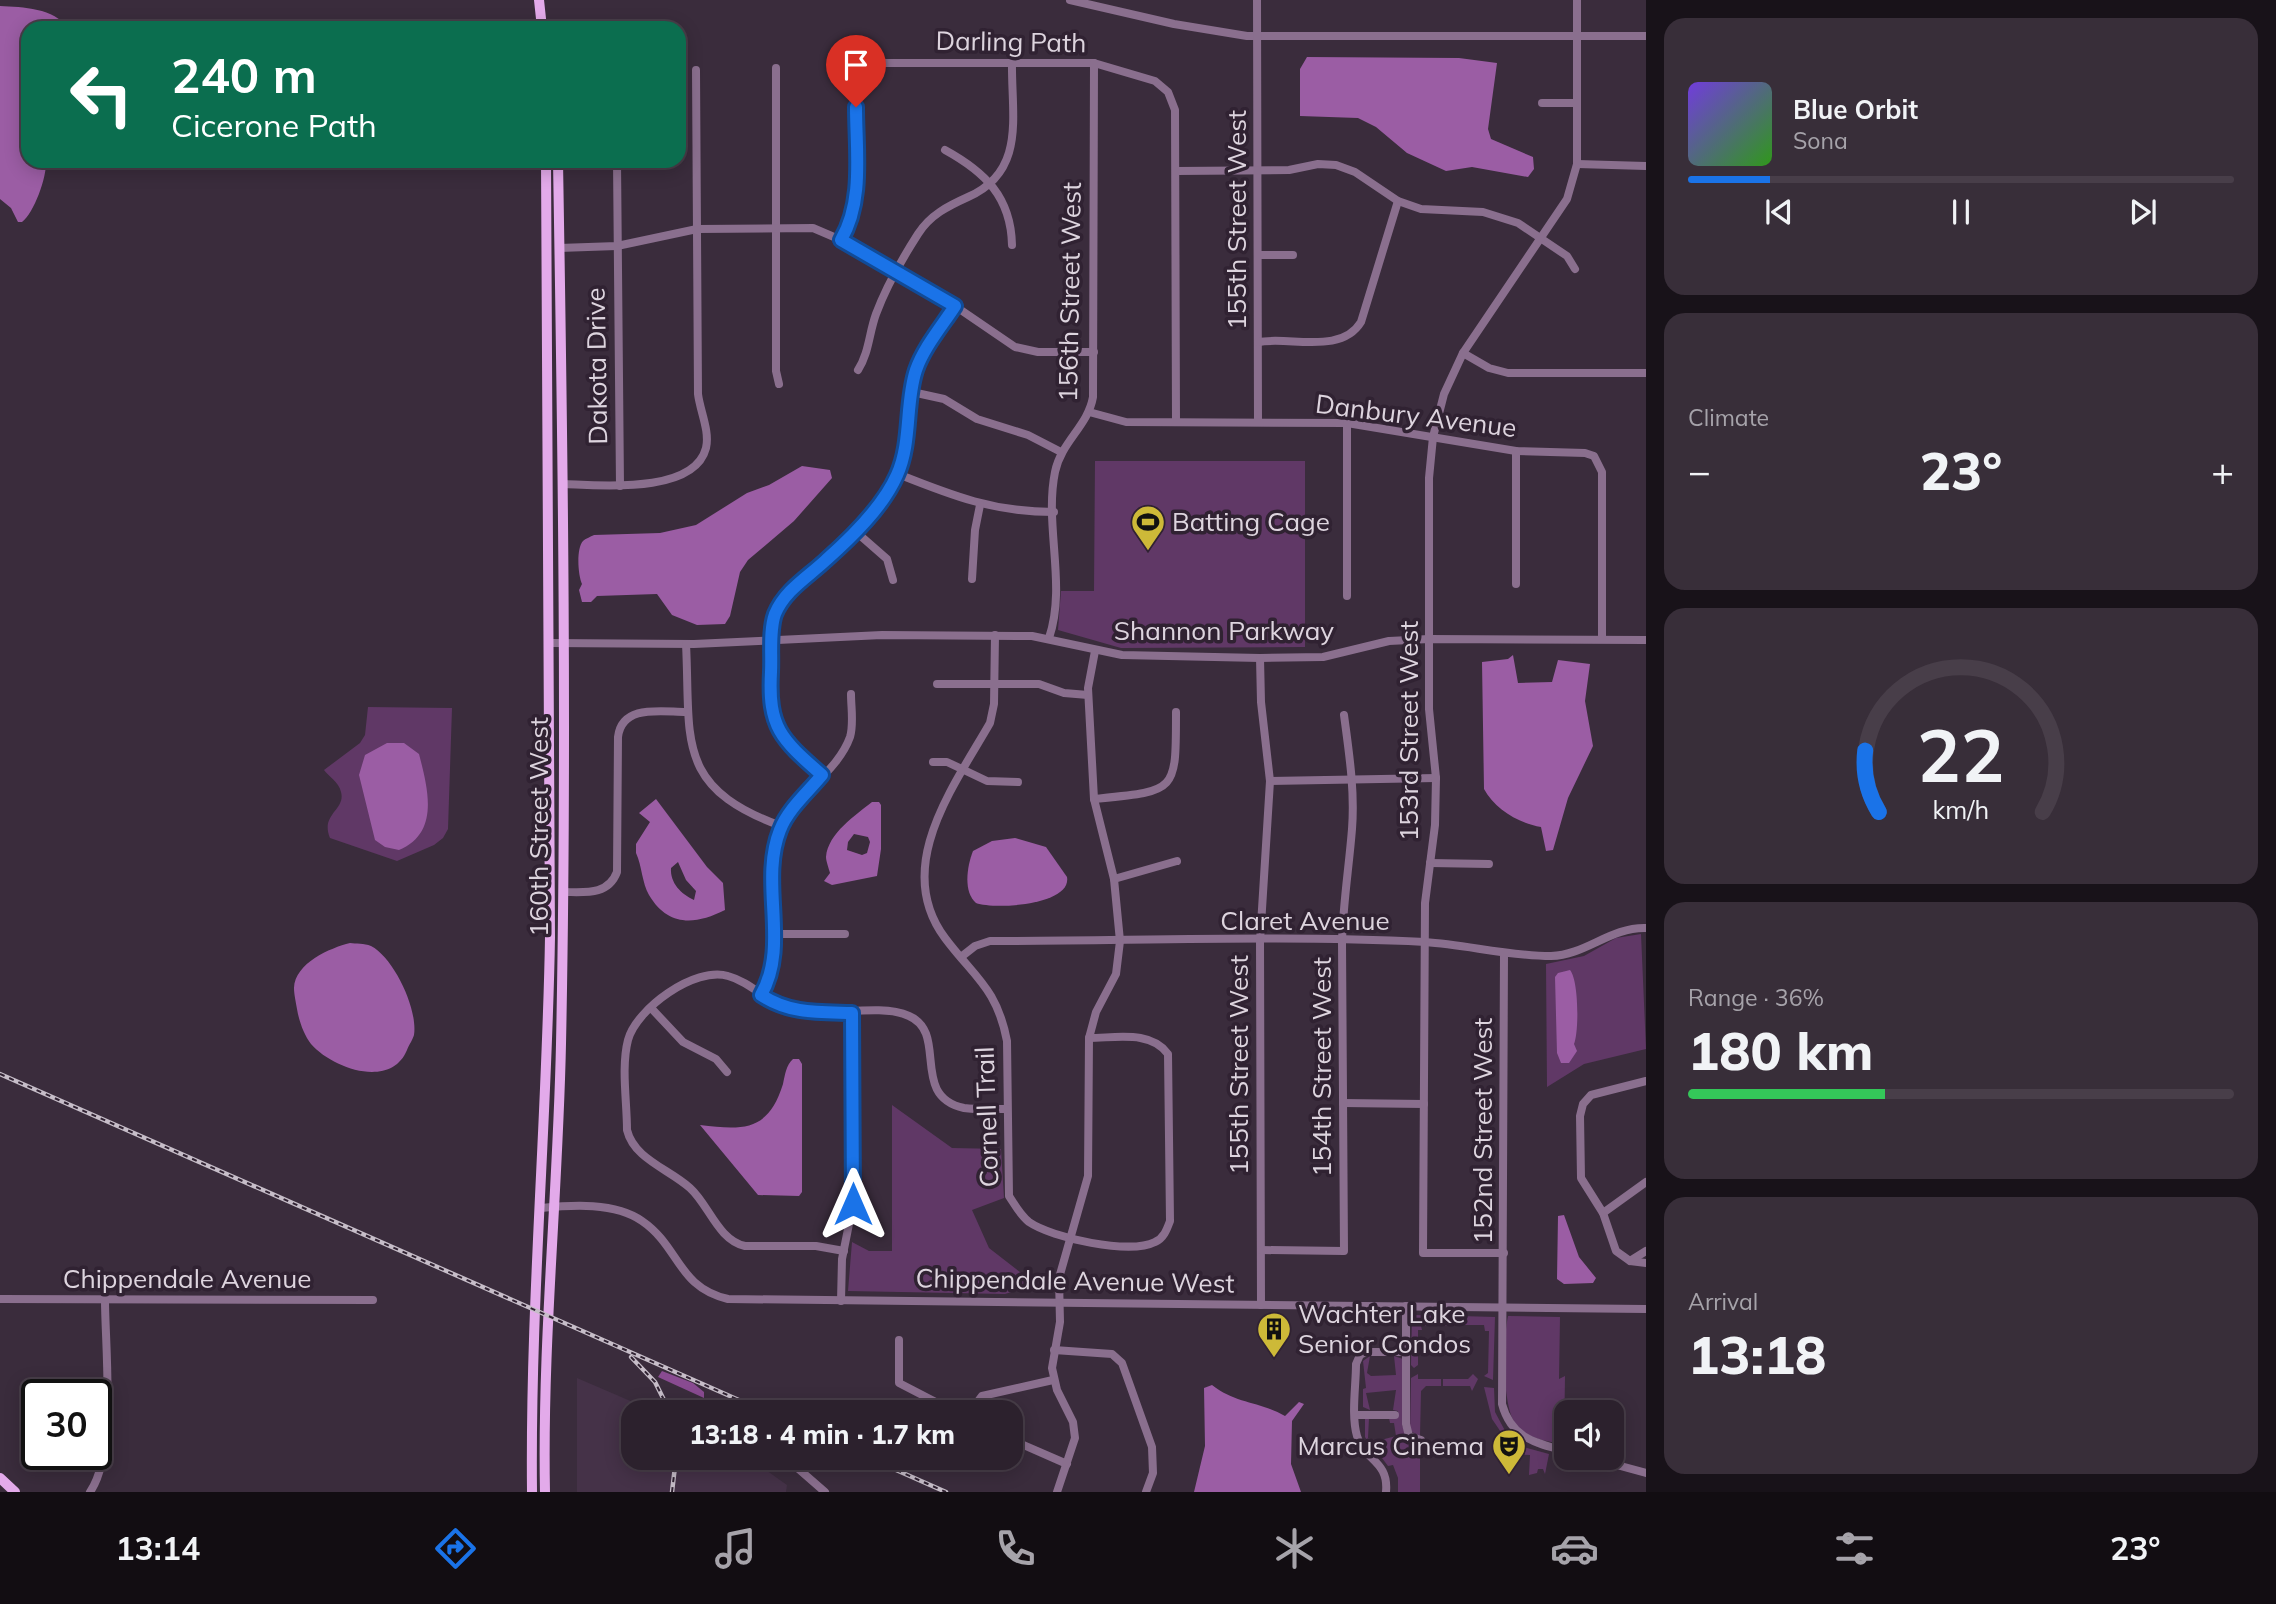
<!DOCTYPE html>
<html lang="en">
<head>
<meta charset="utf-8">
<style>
	:root { --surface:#2c212d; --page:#382e39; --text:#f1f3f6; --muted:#a6a3aa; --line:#483e49; --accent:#1a73e8 }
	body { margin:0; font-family:Mulish,sans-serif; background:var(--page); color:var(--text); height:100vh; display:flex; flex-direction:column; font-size:26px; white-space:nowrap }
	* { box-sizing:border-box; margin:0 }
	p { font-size:23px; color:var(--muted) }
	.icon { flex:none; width:38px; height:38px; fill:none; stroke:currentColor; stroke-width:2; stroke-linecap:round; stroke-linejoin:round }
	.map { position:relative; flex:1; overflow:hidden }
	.details { display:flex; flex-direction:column; gap:18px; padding:18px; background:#181219; width:630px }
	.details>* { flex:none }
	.banner { position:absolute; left:21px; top:21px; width:665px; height:147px; border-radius:21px; box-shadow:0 4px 18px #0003,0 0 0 2px var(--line); background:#0b6e4f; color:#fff; overflow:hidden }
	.tools { position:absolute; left:1554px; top:1400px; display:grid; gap:14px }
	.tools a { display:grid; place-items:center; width:70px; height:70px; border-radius:14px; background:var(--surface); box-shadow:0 4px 18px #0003,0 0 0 2px var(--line); font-size:35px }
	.speed { position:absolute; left:21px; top:1379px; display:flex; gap:14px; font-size:35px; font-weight:700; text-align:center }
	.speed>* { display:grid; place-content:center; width:91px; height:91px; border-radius:50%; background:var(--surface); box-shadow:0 4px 18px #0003,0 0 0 2px var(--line); line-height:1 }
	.speed .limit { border:4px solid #111; border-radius:10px; background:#fff; color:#111 }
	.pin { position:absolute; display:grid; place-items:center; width:60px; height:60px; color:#fff; margin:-72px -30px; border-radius:50% 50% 50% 0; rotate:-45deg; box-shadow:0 0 7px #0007 }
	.pin .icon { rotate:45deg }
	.me { position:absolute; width:77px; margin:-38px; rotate:0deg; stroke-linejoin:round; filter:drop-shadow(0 0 5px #0008) }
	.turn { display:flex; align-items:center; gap:24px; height:147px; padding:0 35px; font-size:32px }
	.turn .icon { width:91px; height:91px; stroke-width:2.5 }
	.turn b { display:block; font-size:49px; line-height:60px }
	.big { font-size:52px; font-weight:800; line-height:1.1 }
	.details .widget { flex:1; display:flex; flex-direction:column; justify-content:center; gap:10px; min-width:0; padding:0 24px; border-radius:21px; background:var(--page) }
	.details .dial { align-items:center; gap:0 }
	.dial svg { height:182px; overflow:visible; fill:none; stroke:var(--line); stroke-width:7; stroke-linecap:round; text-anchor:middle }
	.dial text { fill:var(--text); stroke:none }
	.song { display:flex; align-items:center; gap:21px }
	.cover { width:84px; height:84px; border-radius:10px; background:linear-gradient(135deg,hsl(260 70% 55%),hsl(110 70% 35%)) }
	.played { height:7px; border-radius:4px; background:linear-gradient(90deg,var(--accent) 15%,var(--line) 15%) }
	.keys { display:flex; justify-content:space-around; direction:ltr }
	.heat { display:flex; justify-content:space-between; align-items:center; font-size:38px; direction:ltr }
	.charge { height:10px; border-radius:5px; background:linear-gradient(90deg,#34c759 36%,var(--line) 0) }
	.trip { position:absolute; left:621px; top:1400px; width:402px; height:70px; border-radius:21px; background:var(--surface); box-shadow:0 4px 18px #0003,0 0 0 2px var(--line); font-weight:800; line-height:70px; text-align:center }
	.tab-bar { display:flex; height:112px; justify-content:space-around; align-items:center; background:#120d12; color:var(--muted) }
	.tab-bar .icon { width:49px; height:49px }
	.tab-bar .active { color:var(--accent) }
	.tab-bar b { font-size:32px; color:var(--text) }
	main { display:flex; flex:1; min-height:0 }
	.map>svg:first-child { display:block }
	.built { fill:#453248 }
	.green { fill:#603866 }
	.forest { fill:#894b91 }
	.water { fill:#9b5da4; fill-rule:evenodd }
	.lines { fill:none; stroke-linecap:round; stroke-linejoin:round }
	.minor { stroke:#8a6f8e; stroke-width:8 }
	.major { stroke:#e3aaea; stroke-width:10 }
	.rail-casing { stroke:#c6bdc8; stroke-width:4.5 }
	.rail { stroke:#302232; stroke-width:2; stroke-dasharray:5; stroke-linecap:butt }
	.route-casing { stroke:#114b97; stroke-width:18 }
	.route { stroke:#1a73e8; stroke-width:12 }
	.labels { text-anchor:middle; stroke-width:7; stroke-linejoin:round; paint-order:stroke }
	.street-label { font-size:26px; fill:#ddd4de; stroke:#302232 }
	.poi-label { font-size:26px; fill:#ddd4de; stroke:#302232; text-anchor:start }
</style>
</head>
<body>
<main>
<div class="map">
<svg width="1646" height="1492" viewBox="0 0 1646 1492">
	<rect width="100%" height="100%" fill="#3a2c3c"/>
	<!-- built -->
	<path class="built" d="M577,1378L656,1412H634V1458H749L787,1485L786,1492H577Z"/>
	<!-- green -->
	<g class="green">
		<path d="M1095,461H1305V647L1121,648L1058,630L1061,591H1094Z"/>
		<path d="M368,707L452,708L448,829L443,838L434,845L397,861L330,838C320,814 346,810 341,792C339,782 328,776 324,770L360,743L365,735Z"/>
		<path d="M1641,934L1646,1049L1584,1064L1547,1087L1546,964L1584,956L1616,938Z"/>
		<path d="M892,1105L952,1148L1001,1149L1004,1198L972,1210L989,1248L1025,1276L1024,1288L1005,1294L848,1291L852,1242L869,1251H892Z"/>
		<path d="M1412,1315L1458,1316V1325L1421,1326L1422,1330H1418V1365L1414,1368L1411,1365Z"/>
		<path d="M1460,1316L1495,1317L1493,1380L1484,1376L1488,1373L1489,1331H1485L1484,1325H1460Z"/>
		<path d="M1508,1316L1560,1317L1559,1379L1565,1376L1564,1442L1560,1444C1547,1441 1530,1439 1519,1429C1501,1412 1503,1340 1508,1316Z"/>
		<path d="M1370,1356L1367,1373L1371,1376L1396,1375L1394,1356L1403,1359L1402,1425L1408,1440L1420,1443V1492H1398V1478L1393,1465L1388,1466L1382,1458L1385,1455L1375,1446L1372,1448L1365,1437V1419L1369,1418L1368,1438L1377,1441L1396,1436L1394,1423H1390L1389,1418L1398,1417V1411L1393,1410L1396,1390L1366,1393L1370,1410L1363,1407V1389L1366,1388L1363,1361Z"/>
		<path d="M1418,1374V1379H1441V1386H1426L1421,1391L1420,1436L1410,1431L1411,1378Z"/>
		<path d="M1473,1374L1478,1379L1472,1391L1470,1386H1443V1379H1468Z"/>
		<path d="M1484,1387L1494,1388L1495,1412L1511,1442L1512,1439L1527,1448L1549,1454L1545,1474L1543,1469H1538L1537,1473L1529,1475L1530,1455L1511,1454L1510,1446L1509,1455L1502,1454L1507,1441L1492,1419Z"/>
	</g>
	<!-- forest -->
	<path class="forest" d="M662,1371L693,1383L704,1392V1398L658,1377Z"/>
	<!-- water -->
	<g class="water">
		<path d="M0,6C23,7 54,8 68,28H28V161H46C47,177 34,213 22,222H18L11,208L0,199Z"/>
		<path d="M1307,57L1459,58L1497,63L1488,129L1491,139L1533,157L1534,169L1528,177L1472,167L1446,171L1407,153L1376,127L1358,118L1300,116V69Z"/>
		<path d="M802,466L830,470L832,478L794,521L748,560L740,572L730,616L725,624L697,625L672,615L657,594L597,596L591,602H582L579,590L582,584C578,575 576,549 583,541C585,539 592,536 594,535L660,533L696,525L747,493L769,485Z"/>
		<path d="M1513,655L1518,683L1552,682L1558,660L1590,664L1585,701L1593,746L1568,798L1553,850L1546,851L1541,827C1518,823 1495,809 1484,789L1482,662L1508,659Z"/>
		<path d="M387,743H404L419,754C428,789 440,833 399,850L385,847L375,840L359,775L365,755Z"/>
		<path d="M656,799L707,867L723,883L725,910C695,925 668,927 649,895C642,883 642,866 636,853V844L650,822L639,813ZM678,862L686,880L696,891L694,900C681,894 670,883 671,868Z"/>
		<path d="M872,802H879L881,805V849L877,876L832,885L824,881L830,873C829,869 826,861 826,857C828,833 856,815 872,802ZM854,834L868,837L870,842L867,853L862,855L847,850L848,842Z"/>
		<path d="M1015,838L1046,847L1067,877C1072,905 995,910 976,903C963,892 967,866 973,851L992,841Z"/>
		<path d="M350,943C356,944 364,943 371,946C394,958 418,1009 414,1035C413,1039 409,1045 407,1050C391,1089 333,1069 311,1044C304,1035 299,1021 297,1009C296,1003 294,994 294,988C295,963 330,948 350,943Z"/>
		<path d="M1570,970C1579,981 1579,1032 1574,1044L1577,1051L1569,1063H1561L1557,1053L1555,977L1558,973Z"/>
		<path d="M793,1059H799L802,1064V1192L799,1196L758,1195L700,1125C743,1130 768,1132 783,1084C785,1075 786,1065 793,1059Z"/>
		<path d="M1564,1215L1579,1257L1596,1278L1593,1283L1564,1284L1557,1279L1558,1216Z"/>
		<path d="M1212,1385C1236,1404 1259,1401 1285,1416L1299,1402L1304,1404L1292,1421L1291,1464L1301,1492H1194L1205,1446L1204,1388Z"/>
	</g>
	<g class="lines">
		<!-- minor -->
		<g class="minor">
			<path d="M1070,0L1174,24L1247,36H1646"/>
			<path d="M1257,0L1258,422"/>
			<path d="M776,68V371L779,384"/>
			<path d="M1542,103H1577"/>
			<path d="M945,150C985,172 1011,197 1012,245"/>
			<path d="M617,161L620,486"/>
			<path d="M1577,164L1646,166"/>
			<path d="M1176,171L1289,170L1318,164L1336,165L1355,172L1398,201L1421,209L1483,212L1518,223L1567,256L1575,269"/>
			<path d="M841,240C867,194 855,133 858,81L860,70L867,63H1094L1155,81L1168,92L1175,110L1176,422"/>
			<path d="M559,248L617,246L697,229L813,228L841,240L933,291L1015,347L1038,352H1094"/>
			<path d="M1258,255H1293"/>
			<path d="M1258,342C1290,336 1341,355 1361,322L1398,201"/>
			<path d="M1463,353L1489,368L1508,373H1646"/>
			<path d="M858,370C869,353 869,333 876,314C886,287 902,259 918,234C930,215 948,206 968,197C1027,171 1011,115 1012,62"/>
			<path d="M912,392L944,399L977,419L1028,435L1061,452"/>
			<path d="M1089,412L1126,422L1347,423L1516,451L1585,453L1594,456L1602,472V639"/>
			<path d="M1347,423V596"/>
			<path d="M898,474C953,496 994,512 1054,512"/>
			<path d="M563,484C598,485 694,495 706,448C710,431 700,411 698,394L696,70"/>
			<path d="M855,531L887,559L893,580"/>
			<path d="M972,579L975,530L980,505"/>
			<path d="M1516,584V451"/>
			<path d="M995,635L994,704L990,723C954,786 892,867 945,938C974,977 997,988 1007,1041L1009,1196C1015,1205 1020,1215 1029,1222C1052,1238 1130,1255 1155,1242C1164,1238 1167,1229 1170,1221L1168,1054C1151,1030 1116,1038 1089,1038"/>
			<path d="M1049,638C1067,585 1044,526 1055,472C1061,442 1088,426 1093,397L1094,63"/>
			<path d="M550,643L694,644L882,635L1032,636L1122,655L1260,658L1323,657L1389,641L1429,639L1646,640"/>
			<path d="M686,644C691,739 674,787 781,826"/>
			<path d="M1260,658L1261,702L1270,781L1260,941L1261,1305"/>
			<path d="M937,684H1039L1064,693L1088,695"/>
			<path d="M933,762H947L987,781L1018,782"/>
			<path d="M822,775L787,744L773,720L770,700L773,620L788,593L830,558L884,498L898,474L905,444L915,372L955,306"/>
			<path d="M1270,781L1436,778"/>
			<path d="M1094,799C1177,791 1176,793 1176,712"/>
			<path d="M1430,863L1489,864"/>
			<path d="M1114,879L1177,861"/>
			<path d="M563,892C584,892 608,896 617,872L618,737C622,704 661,712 686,712"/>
			<path d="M773,934H845"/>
			<path d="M1504,954L1502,1404C1511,1438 1535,1443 1566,1451"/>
			<path d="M961,957L975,946L990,941C1134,941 1280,935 1425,942C1468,945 1508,956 1551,956C1586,955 1610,927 1646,928"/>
			<path d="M761,995C788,946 761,888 778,837C791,797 837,774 850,737C854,724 851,708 851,694"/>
			<path d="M652,1009L683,1042L716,1059L727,1072"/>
			<path d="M1646,1081L1591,1095L1583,1104L1580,1116L1581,1178L1603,1213L1616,1251L1630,1261L1646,1263"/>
			<path d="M1343,1103L1424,1104"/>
			<path d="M541,1208C572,1205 615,1202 642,1221C680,1247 677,1287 728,1299L1646,1309"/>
			<path d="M1603,1213L1646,1182"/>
			<path d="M1261,1250L1344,1251L1342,942C1343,904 1349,867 1352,829C1355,790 1349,753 1344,715"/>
			<path d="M844,1251L816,1246H745C718,1240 709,1205 690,1188C669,1169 634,1159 627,1130C627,1102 621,1067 628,1040C636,1009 695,966 728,976C754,983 770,1007 798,1012C831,1017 880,1003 909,1016C949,1033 909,1096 964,1108C978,1110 993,1109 1007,1109"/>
			<path d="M1504,1253H1423L1425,903L1435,825L1436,778L1429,709V478L1433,437L1444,394L1463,353L1567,199L1577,164V0"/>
			<path d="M1630,1261L1646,1251"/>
			<path d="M0,1299L373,1300"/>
			<path d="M841,1301L842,1259L853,1204L852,1013"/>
			<path d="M1406,1306V1424L1409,1436L1421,1440"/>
			<path d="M899,1340V1383L955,1412"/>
			<path d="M1054,1350L1112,1354L1122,1363L1152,1447L1153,1473L1146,1492"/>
			<path d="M970,1412L982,1396L1053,1380"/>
			<path d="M1356,1415H1395"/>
			<path d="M1012,1440L1067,1464"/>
			<path d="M786,1458L825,1492"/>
			<path d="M1591,1458L1646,1473"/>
			<path d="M90,1492C117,1454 105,1348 105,1300"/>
			<path d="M1057,1492L1075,1438L1073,1422L1057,1390L1052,1368L1060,1322L1059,1278L1088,1176L1089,1038L1096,1012L1116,974L1120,941L1114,879L1094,799L1088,688L1095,651"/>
			<path d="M1386,1492C1389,1460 1364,1461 1357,1436C1351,1415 1356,1386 1356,1364L1360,1355L1366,1352H1406"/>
		</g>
		<!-- major -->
		<g class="major">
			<path d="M539,0L542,28"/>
			<path d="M0,1478L15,1492"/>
			<path d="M532,1492C530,1307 547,1122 550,937L546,161"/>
			<path d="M545,1492C542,1342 558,1194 561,1044C567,750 563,455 558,161"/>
		</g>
		<!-- rail casing -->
		<g class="rail-casing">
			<g id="rail">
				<path d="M0,1074L766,1412"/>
				<path d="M631,1357L655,1382L670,1412"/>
				<path d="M869,1458L946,1492"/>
				<path d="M672,1492L676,1458"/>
			</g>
		</g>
		<!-- rail -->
		<use href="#rail" class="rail"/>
	</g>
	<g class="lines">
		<!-- route casing -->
		<g class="route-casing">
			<path id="route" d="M853,1204L852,1013C818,1012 790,1014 761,995C790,945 759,883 780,830C788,809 808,792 822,775C781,739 768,728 771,672C772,654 769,631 775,614C785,590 808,577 826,560C852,537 883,507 897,475C912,442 905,403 916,370C924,347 942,326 955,306L841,240C864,201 856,151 856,107"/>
		</g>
		<!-- route -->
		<use href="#route" class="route"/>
	</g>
	<!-- icons -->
	<defs>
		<g id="stadium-pin" transform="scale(1.75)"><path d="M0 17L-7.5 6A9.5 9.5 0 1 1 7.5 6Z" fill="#cdb938" stroke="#302232"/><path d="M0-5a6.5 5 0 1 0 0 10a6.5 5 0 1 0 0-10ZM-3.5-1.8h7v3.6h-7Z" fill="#111"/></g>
		<g id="building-pin" transform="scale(1.75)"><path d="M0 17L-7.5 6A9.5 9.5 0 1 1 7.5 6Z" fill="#cdb938" stroke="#302232"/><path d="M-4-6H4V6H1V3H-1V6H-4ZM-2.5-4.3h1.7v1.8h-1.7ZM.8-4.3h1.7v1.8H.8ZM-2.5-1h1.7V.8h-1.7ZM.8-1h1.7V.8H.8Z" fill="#111"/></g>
		<g id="theatre-pin" transform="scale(1.75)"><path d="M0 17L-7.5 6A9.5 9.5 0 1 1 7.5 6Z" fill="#cdb938" stroke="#302232"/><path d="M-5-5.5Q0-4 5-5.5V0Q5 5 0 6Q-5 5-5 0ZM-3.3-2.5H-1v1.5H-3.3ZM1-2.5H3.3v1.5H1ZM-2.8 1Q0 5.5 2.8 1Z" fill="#111"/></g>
	</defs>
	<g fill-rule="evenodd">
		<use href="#stadium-pin" x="1148" y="522"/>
		<use href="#building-pin" x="1274" y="1329"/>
		<use href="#theatre-pin" x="1509" y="1446"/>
	</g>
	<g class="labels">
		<!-- street labels -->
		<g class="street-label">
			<text transform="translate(1011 42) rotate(1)" y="9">Darling Path</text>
			<text transform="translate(1237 220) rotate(-90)" y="9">155th Street West</text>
			<text transform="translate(1070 292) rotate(-89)" y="9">156th Street West</text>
			<text transform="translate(597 366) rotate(-91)" y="9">Dakota Drive</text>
			<text transform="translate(1416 416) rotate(7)" y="9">Danbury Avenue</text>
			<text x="1224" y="640">Shannon Parkway</text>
			<text transform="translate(1409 731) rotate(-90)" y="9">153rd Street West</text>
			<text transform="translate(539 827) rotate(-90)" y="9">160th Street West</text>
			<text x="1305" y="930">Claret Avenue</text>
			<text transform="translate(1239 1065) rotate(-90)" y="9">155th Street West</text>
			<text transform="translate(1322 1067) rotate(-90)" y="9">154th Street West</text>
			<text transform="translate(987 1117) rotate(-92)" y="9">Cornell Trail</text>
			<text transform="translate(1483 1131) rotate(-90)" y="9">152nd Street West</text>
			<text x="187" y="1288">Chippendale Avenue</text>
			<text transform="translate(1075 1281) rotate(1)" y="9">Chippendale Avenue West</text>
		</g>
		<!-- poi labels -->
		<g class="poi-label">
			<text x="1172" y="531">Batting Cage</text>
			<text x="1298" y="1323">Wachter Lake<tspan x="1298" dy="30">Senior Condos</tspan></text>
			<text x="1484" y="1455" text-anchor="end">Marcus Cinema</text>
		</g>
	</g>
</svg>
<div class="tools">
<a><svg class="icon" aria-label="sound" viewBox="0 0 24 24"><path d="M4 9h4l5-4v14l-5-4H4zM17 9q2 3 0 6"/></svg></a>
</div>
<div class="speed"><div class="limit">30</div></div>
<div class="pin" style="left:856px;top:107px;background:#d93025"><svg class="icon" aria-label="arrive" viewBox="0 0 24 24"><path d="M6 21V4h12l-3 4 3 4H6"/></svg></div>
<svg class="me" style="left:853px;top:1204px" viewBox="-20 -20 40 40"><path d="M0-17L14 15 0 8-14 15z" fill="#1a73e8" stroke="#fff" stroke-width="4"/></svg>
<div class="trip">13:18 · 4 min · 1.7 km</div>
<div class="banner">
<div class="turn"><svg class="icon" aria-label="left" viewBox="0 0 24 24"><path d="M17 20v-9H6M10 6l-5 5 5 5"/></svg><div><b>240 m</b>Cicerone Path</div></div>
</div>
</div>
<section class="details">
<div class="widget">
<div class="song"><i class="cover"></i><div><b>Blue Orbit</b><p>Sona</p></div></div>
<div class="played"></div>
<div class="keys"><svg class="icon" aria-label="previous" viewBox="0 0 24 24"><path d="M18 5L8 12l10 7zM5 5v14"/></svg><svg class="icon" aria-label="pause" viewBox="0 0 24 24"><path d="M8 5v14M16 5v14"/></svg><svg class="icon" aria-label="next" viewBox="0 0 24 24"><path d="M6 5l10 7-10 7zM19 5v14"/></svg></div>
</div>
<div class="widget"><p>Climate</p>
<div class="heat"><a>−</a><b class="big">23°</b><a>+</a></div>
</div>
<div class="widget dial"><svg viewBox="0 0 100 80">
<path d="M14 69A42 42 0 1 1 86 69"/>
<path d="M14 69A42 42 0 0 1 8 42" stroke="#1a73e8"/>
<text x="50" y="56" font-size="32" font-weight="700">22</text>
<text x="50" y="72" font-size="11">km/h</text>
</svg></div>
<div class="widget"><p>Range · 36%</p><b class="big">180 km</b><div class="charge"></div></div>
<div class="widget"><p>Arrival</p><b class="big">13:18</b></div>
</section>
</main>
<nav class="tab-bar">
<b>13:14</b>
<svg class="icon active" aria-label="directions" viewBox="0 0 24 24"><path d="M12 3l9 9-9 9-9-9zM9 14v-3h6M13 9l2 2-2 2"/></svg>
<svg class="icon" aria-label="music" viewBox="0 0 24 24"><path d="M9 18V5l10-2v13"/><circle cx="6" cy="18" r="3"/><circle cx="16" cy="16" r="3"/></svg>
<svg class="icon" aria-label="phone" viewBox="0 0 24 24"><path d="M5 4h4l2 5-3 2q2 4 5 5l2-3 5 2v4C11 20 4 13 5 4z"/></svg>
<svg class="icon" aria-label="climate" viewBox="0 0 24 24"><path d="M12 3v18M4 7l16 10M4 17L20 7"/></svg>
<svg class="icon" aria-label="car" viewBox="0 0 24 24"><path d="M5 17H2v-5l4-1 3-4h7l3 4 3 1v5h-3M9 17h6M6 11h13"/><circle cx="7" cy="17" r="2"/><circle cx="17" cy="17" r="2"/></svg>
<svg class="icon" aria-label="filters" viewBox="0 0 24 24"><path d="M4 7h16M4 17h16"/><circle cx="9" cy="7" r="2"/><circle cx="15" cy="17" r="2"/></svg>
<b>23°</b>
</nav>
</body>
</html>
